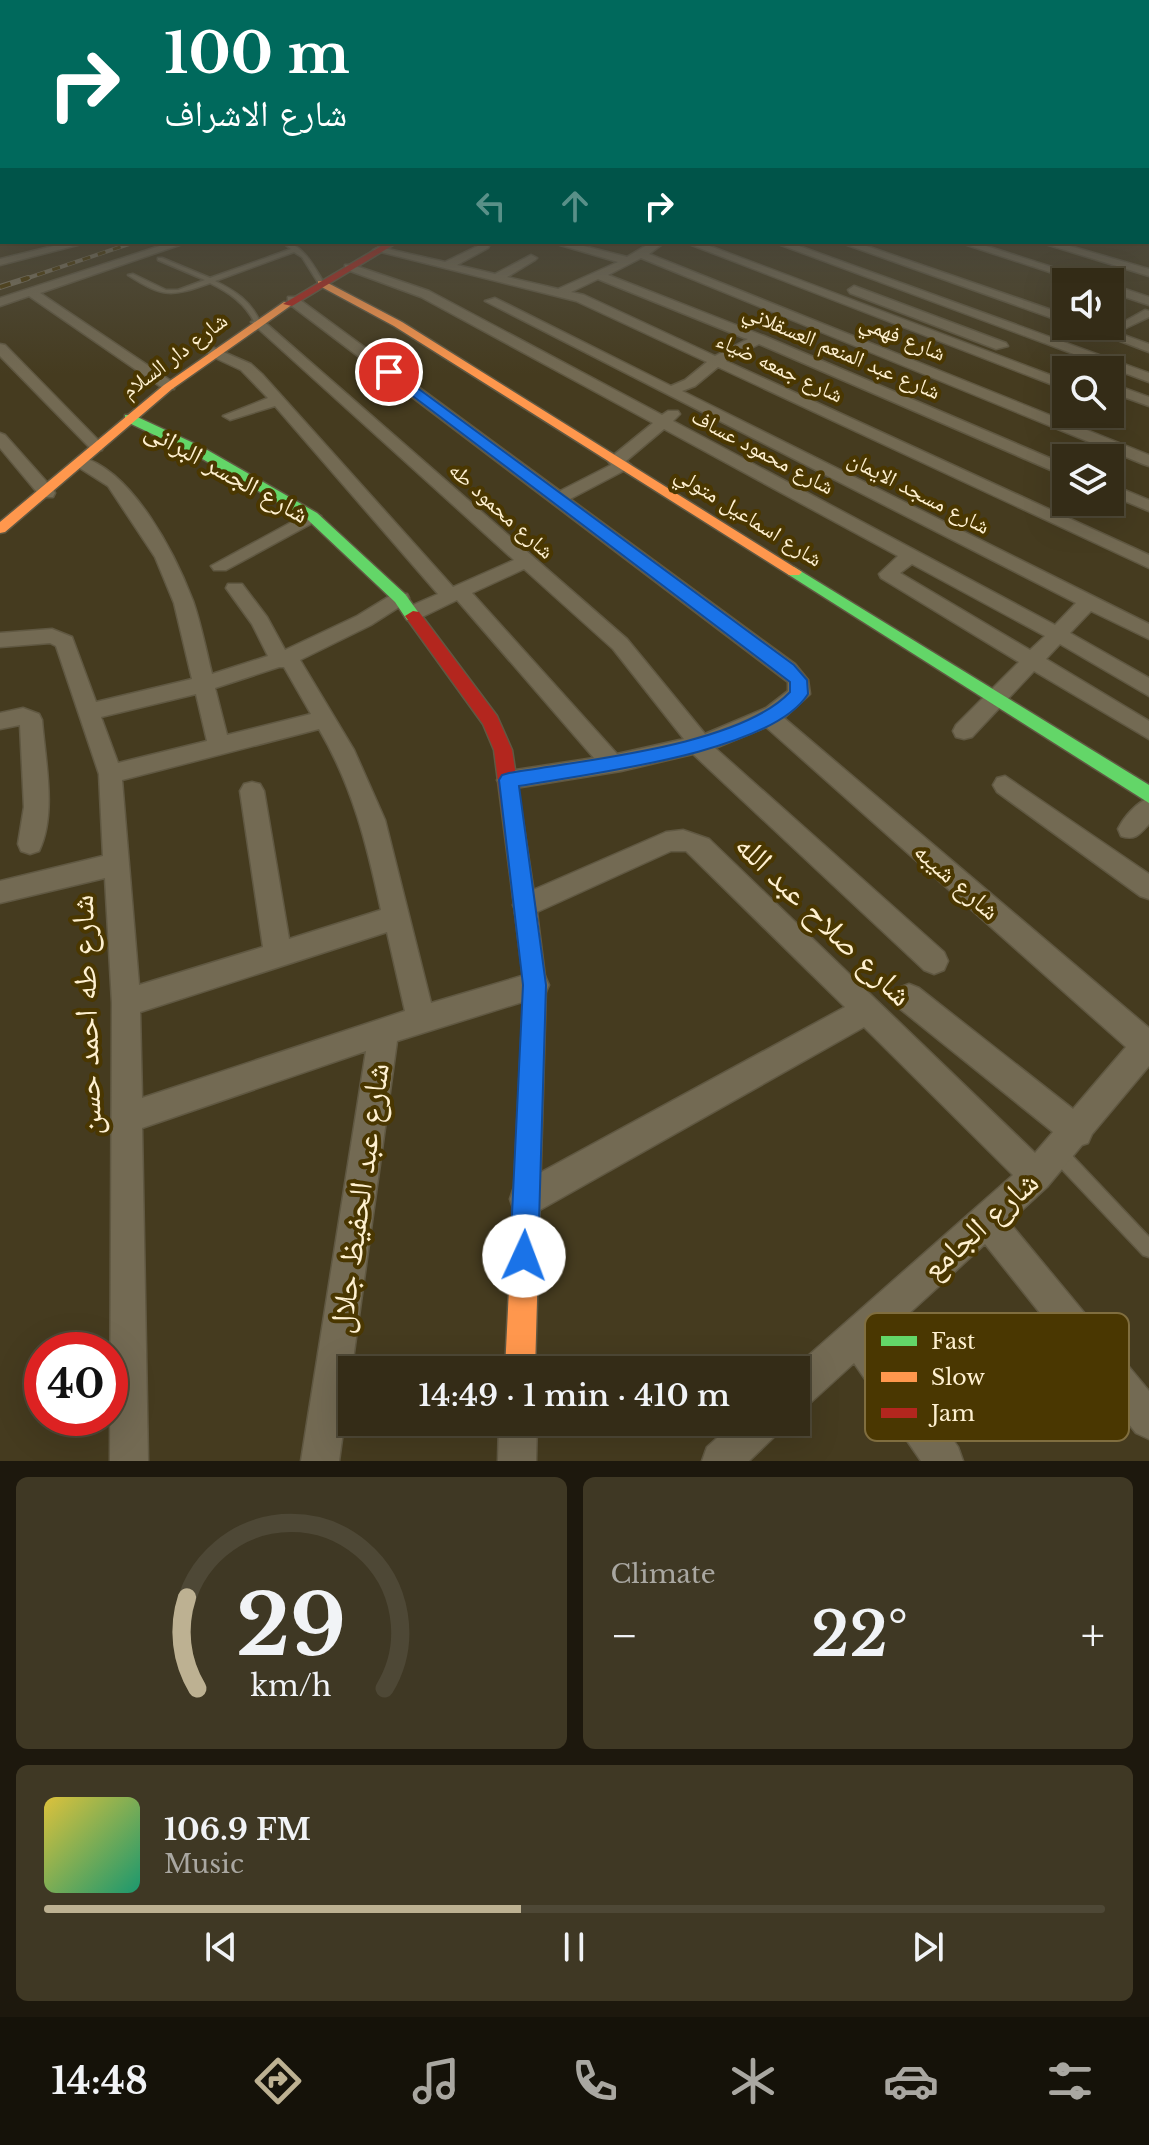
<!DOCTYPE html>
<html lang="en">
<head>
<meta charset="utf-8">
<style>
	:root { --surface:#342c17; --page:#3f3824; --text:#f1f3f6; --muted:#a9a7a1; --line:#4e4836; --accent:#bdb192 }
	body { margin:0; font-family:"Libre Baskerville","Noto Naskh Arabic",serif; background:var(--page); color:var(--text); height:100vh; display:flex; flex-direction:column; font-size:30px; white-space:nowrap }
	* { box-sizing:border-box; margin:0 }
	p { font-size:26px; color:var(--muted) }
	.icon { flex:none; width:44px; height:44px; fill:none; stroke:currentColor; stroke-width:2; stroke-linecap:round; stroke-linejoin:round }
	.map { position:relative; height:1461px; overflow:hidden }
	.sheet { display:flex; flex-direction:column; gap:16px; padding:16px; background:#1d180d; flex:1 }
	.sheet>* { flex:none }
	.guide { position:absolute; left:0px; top:0px; width:1150px; height:244px; box-shadow:0 8px 32px #0002,0 0 0 2px var(--line); background:#00695c; color:#fff; overflow:hidden }
	.buttons { position:absolute; left:1052px; top:268px; display:grid; gap:16px }
	.buttons a { display:grid; place-items:center; width:72px; height:72px; border-radius:0px; background:var(--surface); box-shadow:0 8px 32px #0002,0 0 0 2px var(--line); font-size:40px }
	.speed { position:absolute; left:24px; top:1332px; display:flex; gap:16px; font-size:40px; font-weight:700; text-align:center }
	.speed>* { display:grid; place-content:center; width:104px; height:104px; border-radius:50%; background:var(--surface); box-shadow:0 8px 32px #0002,0 0 0 2px var(--line); line-height:1 }
	.speed .limit { border:12px solid #d22; background:#fff; color:#111 }
	.pin { position:absolute; display:grid; place-items:center; width:68px; height:68px; color:#fff; margin:-34px; border:4px solid #fff; border-radius:50%; box-shadow:0 2px 8px #0007 }
	.me { position:absolute; width:88px; margin:-44px; rotate:2deg; stroke-linejoin:round; filter:drop-shadow(0 0 6px #0008) }
	.turn { display:flex; align-items:center; gap:28px; height:168px; padding:0 32px; font-size:36px }
	.turn .icon { width:104px; height:104px; stroke-width:2.5 }
	.turn b { display:block; font-size:56px; line-height:68px }
	.lanes { display:flex; align-items:center; height:76px; padding:0 32px; background:#0003; justify-content:center; gap:40px; direction:ltr }
	.lanes .off { opacity:.35 }
	.big { font-size:60px; font-weight:600; line-height:1.1 }
	.sheet .tile { flex:1; display:flex; flex-direction:column; justify-content:center; gap:12px; min-width:0; padding:0 28px; border-radius:12px; background:var(--page) }
	.sheet .dial { align-items:center; gap:0 }
	.dial svg { height:208px; overflow:visible; fill:none; stroke:var(--line); stroke-width:7; stroke-linecap:round; text-anchor:middle }
	.dial text { fill:var(--text); stroke:none }
	.song { display:flex; align-items:center; gap:24px }
	.cover { width:96px; height:96px; border-radius:12px; background:linear-gradient(135deg,hsl(50 70% 55%),hsl(160 70% 35%)) }
	.played { height:8px; border-radius:4px; background:linear-gradient(90deg,var(--accent) 45%,var(--line) 45%) }
	.keys { display:flex; justify-content:space-around; direction:ltr }
	.heat { display:flex; justify-content:space-between; align-items:center; font-size:44px; direction:ltr }
	.sheet .tiles { flex:1; display:grid; gap:16px; grid-template-columns:1fr 1fr }
	.tile:last-child { grid-column:span 2 }
	.trip { position:absolute; left:338px; top:1356px; width:472px; height:80px; border-radius:0px; background:var(--surface); box-shadow:0 8px 32px #0002,0 0 0 2px var(--line); font-weight:600; line-height:80px; text-align:center }
	.tabs { display:flex; height:128px; justify-content:space-around; align-items:center; background:#151209; color:var(--muted) }
	.tabs .icon { width:56px; height:56px }
	.tabs .on { color:var(--accent) }
	.tabs b { font-size:36px; color:var(--text) }
	.map>svg:first-child { display:block }
	.lines { fill:none; stroke-linecap:round; stroke-linejoin:round }
	.lane-casing { stroke:#605842; stroke-width:3 }
	.street-casing { stroke:#605842; stroke-width:3 }
	.fast-casing { stroke:#605842; stroke-width:3 }
	.slow-casing { stroke:#605842; stroke-width:3 }
	.jam-casing { stroke:#605842; stroke-width:3 }
	.lane { fill:#736a53; fill-rule:evenodd }
	.street { fill:#736a53; fill-rule:evenodd }
	.fast { fill:#63d668; fill-rule:evenodd }
	.slow { fill:#ff974d; fill-rule:evenodd }
	.jam { fill:#b3261e; fill-rule:evenodd }
	.rail-far1-casing { stroke:#7b735e; stroke-width:4 }
	.rail-casing { stroke:#7b735e; stroke-width:6 }
	.rail-far1 { stroke:#4a3701; stroke-width:3; stroke-dasharray:8; stroke-linecap:butt }
	.rail { stroke:#4a3701; stroke-width:4; stroke-dasharray:11; stroke-linecap:butt }
	.route { fill:#1a73e8; stroke:#114b97; stroke-width:2 }
	.labels { text-anchor:middle; stroke-width:8; stroke-linejoin:round; paint-order:stroke }
	.far-street-label { font-size:22px; fill:#fef0d0; stroke:#4a3701 }
	.street-label { font-size:26px; fill:#fef0d0; stroke:#4a3701 }
	.near-street-label { font-size:32px; fill:#fef0d0; stroke:#4a3701 }
	.key { fill:#4a3701; stroke:#806e3f; stroke-width:2 }
	.key-label { font-size:22px; fill:#fef0d0 }
</style>
</head>
<body>
<div class="map">
<svg width="1149" height="1461" viewBox="0 0 1149 1461">
	<rect width="100%" height="100%" fill="#453b1f"/>
	<g class="lines">
		<!-- lane casing -->
		<g class="lane-casing">
			<g id="lane">
				<path d="M282,242C303,243 314,267 324,283L323,284H319L302,257L294,252L215,281C235,291 251,301 260,322L257,324L255,323C245,303 230,293 210,283C171,297 164,298 128,275L133,274L166,290H178L205,280L158,260V258H162L210,278L291,249Z"/>
				<path d="M1059,1146L1065,1148L1149,1237V1257L1143,1255L1053,1160L1051,1154L1053,1148Z"/>
			</g>
		</g>
		<!-- street casing -->
		<g class="street-casing">
			<g id="street">
				<rect x="1148" y="178" width="1" height="7"/>
				<rect x="0" y="182" width="2" height="6"/>
				<rect x="1148" y="194" width="1" height="6"/>
				<rect x="0" y="200" width="2" height="6"/>
				<rect x="1148" y="212" width="1" height="6"/>
				<rect x="0" y="220" width="2" height="6"/>
				<rect x="1148" y="233" width="1" height="6"/>
				<path d="M0,236H2L3,242H0Z"/>
				<path d="M70,242H89L0,265V259Z"/>
				<path d="M172,242H188L40,293L174,383V389H164L29,296L0,306V298Z"/>
				<path d="M550,242H568L627,257L652,242H665L649,254L1149,455V466L1143,464L641,258L608,275L764,336L1066,465V476L1060,474L759,344L726,361L1149,555V568L718,367L695,386L682,391L1149,624V639L1091,611L1070,633L1149,678V696L1060,644L1046,659L1149,721V739L1034,671L972,737L964,739L956,737L953,731L956,725L1019,662L881,578L879,574L898,556L664,429L626,461L631,465L629,468L570,499L795,664L808,680L810,694L784,718L1149,1028V1066L1092,1134L1088,1143L1082,1145L1047,1187L1009,1222L1149,1391V1439L1136,1433L985,1244L881,1339L958,1447L963,1461H921L854,1363L809,1404L796,1410V1370H792L1013,1175L864,1027L538,1211L526,1215L514,1211L510,1199L514,1187L845,1007L686,851H671L526,917L517,913L513,905L517,897L666,832L683,830L709,839L1035,1153L1053,1132L899,1008L895,998L899,988L909,984L919,988L1073,1109L1126,1047L766,727L715,748L944,952L948,961L944,970L934,974L924,970L693,754L621,771L509,789L501,786L497,780L501,774L509,771L594,758L457,600L420,618H406L403,613L406,608L438,594L275,406L230,420L223,416L268,398L241,370L209,355L207,352L214,348L251,364L262,374L453,587L514,560L251,322L261,319L627,639L705,734L766,708L788,691V682L288,303V297H296L560,491L611,465L608,461L610,458L653,423L421,297L345,269V265H353L429,291L662,415L668,411H678L680,414L673,421L1055,625L1076,603L485,301L495,298L671,386L685,380L707,362L576,301L373,250L379,247L445,262L484,243L489,246L488,248L457,265L495,274L531,255L537,258L535,260L507,277L558,289L618,262ZM598,279L744,338L748,339L715,356L584,295L571,292ZM912,564L1045,636L1030,650L900,573ZM524,569L613,649L684,739L617,754L472,593Z"/>
				<path d="M684,242H699L1066,381V390Z"/>
				<path d="M773,242H788L1149,373V382Z"/>
				<path d="M839,242H855L1066,315V323Z"/>
				<path d="M958,242H974L1098,282H1080Z"/>
				<path d="M1039,242H1056L1149,269V276Z"/>
				<path d="M1110,284L1149,297V305L1110,292Z"/>
				<path d="M854,286L1006,343L1008,346L996,349L850,293L848,290Z"/>
				<path d="M1145,310L1149,311V317L1126,328L1120,324Z"/>
				<path d="M1081,326H1099L1149,344V352Z"/>
				<path d="M0,344L5,345L102,444V450H92L0,356Z"/>
				<path d="M1110,383L1149,397V406L1110,392Z"/>
				<path d="M0,433L5,435L53,489L55,493L53,497H41L0,448Z"/>
				<path d="M81,457C133,471 175,554 193,601C201,624 206,650 212,674L268,656L252,624L226,588L228,584H242L267,617L285,650L357,616L393,594H407L409,598L407,602L371,625L300,660L354,750L385,820L431,1003L535,972L545,976L549,985L545,994L535,998L397,1041L339,1461H301L366,1051L142,1128L148,1461H110L112,1003L105,878L0,903V881L103,856L99,774L56,646L50,643L0,647V633L52,629L72,637L96,702L192,679L174,603L155,557L108,486L75,465L73,462ZM279,667H284L311,714L227,735L215,688ZM196,694L207,741L118,763L101,717ZM319,729C353,787 367,845 381,910L289,939L264,791L260,784L252,782L244,784L240,791L263,947L139,985L122,780ZM387,932L405,1011L142,1098L140,1012Z"/>
				<path d="M1110,484L1149,500V511L1110,495Z"/>
				<path d="M312,511L321,516L318,520L226,570H214L211,566Z"/>
				<path d="M23,708L39,714L42,720C45,760 57,814 39,851L30,854L21,851L18,844L24,807L20,725L0,729V713Z"/>
				<path d="M1005,776L1149,874V899L1140,896L997,792L993,785L997,778Z"/>
				<path d="M1149,798V824C1140,834 1135,841 1121,836L1118,829C1124,817 1136,803 1149,798Z"/>
				<path d="M499,1422H537L536,1461H498Z"/>
				<path d="M735,1422H782L776,1435L749,1461H702L707,1447Z"/>
			</g>
		</g>
		<!-- fast casing -->
		<g class="fast-casing">
			<g id="fast">
				<path d="M125,415H133L202,447L317,513L405,594L421,616L419,620H407L395,602L307,519L192,453L125,421Z"/>
				<path d="M794,567L1149,785V803L789,575L786,572Z"/>
			</g>
		</g>
		<!-- slow casing -->
		<g class="slow-casing">
			<g id="slow">
				<path d="M318,281H324L402,322L802,572L799,575H789L394,326L318,285Z"/>
				<path d="M284,302L293,304L172,389L5,532L0,533V522L164,385Z"/>
				<path d="M526,903L534,906L537,913L546,985L535,1370H505L524,985L515,913L518,906Z"/>
			</g>
		</g>
		<!-- jam casing -->
		<g class="jam-casing">
			<g id="jam">
				<path d="M388,242H398L292,306L283,304Z"/>
				<path d="M413,611L419,612L497,716L512,750L537,913L534,920L526,923L518,920L515,913L494,750L483,724L405,616Z"/>
			</g>
		</g>
		<!-- lane -->
		<use href="#lane" class="lane"/>
		<!-- street -->
		<use href="#street" class="street"/>
		<!-- fast -->
		<use href="#fast" class="fast"/>
		<!-- slow -->
		<use href="#slow" class="slow"/>
		<!-- jam -->
		<use href="#jam" class="jam"/>
		<!-- rail-far1 casing -->
		<g class="rail-far1-casing">
			<path id="rail-far1" d="M22,280L135,242"/>
		</g>
		<!-- rail casing -->
		<g class="rail-casing">
			<path id="rail" d="M0,287L28,278"/>
		</g>
		<!-- rail-far1 -->
		<use href="#rail-far1" class="rail-far1"/>
		<!-- rail -->
		<use href="#rail" class="rail"/>
	</g>
	<!-- sky -->
	<linearGradient id="sky" x2="0" y2="1"><stop stop-color="#262011"/><stop offset="0.45" stop-color="#56554d"/><stop offset="1" stop-color="#56554d" stop-opacity="0"/></linearGradient>
	<rect width="1149" height="374" fill="url(#sky)"/>
	<!-- route -->
	<path class="route" d="M385,370H393L794,665L807,680L808,694C771,753 587,774 519,786L546,985L538,1256L534,1266L524,1270L514,1266L510,1256L523,985L499,780L502,775L509,773C583,760 739,746 790,692V682L385,375Z"/>
	<g class="labels">
		<!-- far-street labels -->
		<g class="far-street-label">
			<text transform="translate(903 337) rotate(22)" y="8">شارع فهمي</text>
			<text transform="translate(842 351) rotate(23)" y="8">شارع عبد المنعم العسقلاني</text>
			<text transform="translate(174 355) rotate(-37)" y="8">شارع دار السلام</text>
			<text transform="translate(780 367) rotate(25)" y="8">شارع جمعه ضياء</text>
			<text transform="translate(763 451) rotate(28)" y="8">شارع محمود عساف</text>
			<text transform="translate(919 492) rotate(27)" y="8">شارع مسجد الايمان</text>
			<text transform="translate(502 510) rotate(42)" y="8">شارع محمود طه</text>
			<text transform="translate(749 516) rotate(32)" y="8">شارع اسماعيل متولي</text>
		</g>
		<!-- street labels -->
		<g class="street-label">
			<text transform="translate(227 472) rotate(29)" y="9">شارع الجسر البرانى</text>
			<text transform="translate(957 881) rotate(41)" y="9">شارع شيبه</text>
		</g>
		<!-- near-street labels -->
		<g class="near-street-label">
			<text transform="translate(824 920) rotate(44)" y="11">شارع صلاح عبد الله</text>
			<text transform="translate(86 1015) rotate(-92)" y="11">شارع طه احمد حسن</text>
			<text transform="translate(359 1198) rotate(-82)" y="11">شارع عبد الحفيظ جلال</text>
			<text transform="translate(980 1225) rotate(-42)" y="11">شارع الجامع</text>
		</g>
	</g>
	<!-- legend -->
	<rect x="865" y="1313" width="264" height="128" rx="12" class="key"/>
	<rect x="881" y="1336" width="36" height="10" fill="#63d668"/>
	<rect x="881" y="1372" width="36" height="10" fill="#ff974d"/>
	<rect x="881" y="1408" width="36" height="10" fill="#b3261e"/>
	<g class="key-label">
		<text x="931" y="1349">Fast</text>
		<text x="931" y="1385">Slow</text>
		<text x="931" y="1421">Jam</text>
	</g>
</svg>
<div class="buttons">
<a><svg class="icon" aria-label="sound" viewBox="0 0 24 24"><path d="M4 9h4l5-4v14l-5-4H4zM17 9q2 3 0 6"/></svg></a>
<a><svg class="icon" aria-label="search" viewBox="0 0 24 24"><circle cx="10" cy="10" r="6"/><path d="M15 15l6 6"/></svg></a>
<a><svg class="icon" aria-label="layers" viewBox="0 0 24 24"><path d="M12 4l9 5-9 5-9-5zM3 14l9 5 9-5"/></svg></a>
</div>
<div class="speed"><div class="limit">40</div></div>
<div class="pin" style="left:389px;top:372px;background:#d93025"><svg class="icon" aria-label="arrive" viewBox="0 0 24 24"><path d="M6 21V4h12l-3 4 3 4H6"/></svg></div>
<svg class="me" style="left:524px;top:1256px" viewBox="-20 -20 40 40"><circle r="19" fill="#fff"/><path d="M0-13L10 11 0 6-10 11z" fill="#1a73e8"/></svg>
<div class="trip">14:49 · 1 min · 410 m</div>
<div class="guide">
<div class="turn"><svg class="icon" aria-label="right" viewBox="0 0 24 24"><path d="M7 20v-9h11M14 6l5 5-5 5"/></svg><div><b>100 m</b>شارع الاشراف</div></div>
<div class="lanes"><svg class="icon off" aria-label="left" viewBox="0 0 24 24"><path d="M17 20v-9H6M10 6l-5 5 5 5"/></svg><svg class="icon off" aria-label="ahead" viewBox="0 0 24 24"><path d="M12 20V5M6 11l6-6 6 6"/></svg><svg class="icon" aria-label="right" viewBox="0 0 24 24"><path d="M7 20v-9h11M14 6l5 5-5 5"/></svg></div>
</div>
</div>
<section class="sheet">
<div class="tiles">
<div class="tile dial"><svg viewBox="0 0 100 80">
<path d="M14 69A42 42 0 1 1 86 69"/>
<path d="M14 69A42 42 0 0 1 10 34" stroke="#bdb192"/>
<text x="50" y="56" font-size="32" font-weight="700">29</text>
<text x="50" y="72" font-size="11">km/h</text>
</svg></div>
<div class="tile"><p>Climate</p>
<div class="heat"><a>−</a><b class="big">22°</b><a>+</a></div>
</div>
<div class="tile">
<div class="song"><i class="cover"></i><div><b>106.9 FM</b><p>Music</p></div></div>
<div class="played"></div>
<div class="keys"><svg class="icon" aria-label="previous" viewBox="0 0 24 24"><path d="M18 5L8 12l10 7zM5 5v14"/></svg><svg class="icon" aria-label="pause" viewBox="0 0 24 24"><path d="M8 5v14M16 5v14"/></svg><svg class="icon" aria-label="next" viewBox="0 0 24 24"><path d="M6 5l10 7-10 7zM19 5v14"/></svg></div>
</div>
</div>
</section>
<nav class="tabs">
<b>14:48</b>
<svg class="icon on" aria-label="directions" viewBox="0 0 24 24"><path d="M12 3l9 9-9 9-9-9zM9 14v-3h6M13 9l2 2-2 2"/></svg>
<svg class="icon" aria-label="music" viewBox="0 0 24 24"><path d="M9 18V5l10-2v13"/><circle cx="6" cy="18" r="3"/><circle cx="16" cy="16" r="3"/></svg>
<svg class="icon" aria-label="phone" viewBox="0 0 24 24"><path d="M5 4h4l2 5-3 2q2 4 5 5l2-3 5 2v4C11 20 4 13 5 4z"/></svg>
<svg class="icon" aria-label="climate" viewBox="0 0 24 24"><path d="M12 3v18M4 7l16 10M4 17L20 7"/></svg>
<svg class="icon" aria-label="car" viewBox="0 0 24 24"><path d="M5 17H2v-5l4-1 3-4h7l3 4 3 1v5h-3M9 17h6M6 11h13"/><circle cx="7" cy="17" r="2"/><circle cx="17" cy="17" r="2"/></svg>
<svg class="icon" aria-label="filters" viewBox="0 0 24 24"><path d="M4 7h16M4 17h16"/><circle cx="9" cy="7" r="2"/><circle cx="15" cy="17" r="2"/></svg>
</nav>
</body>
</html>
